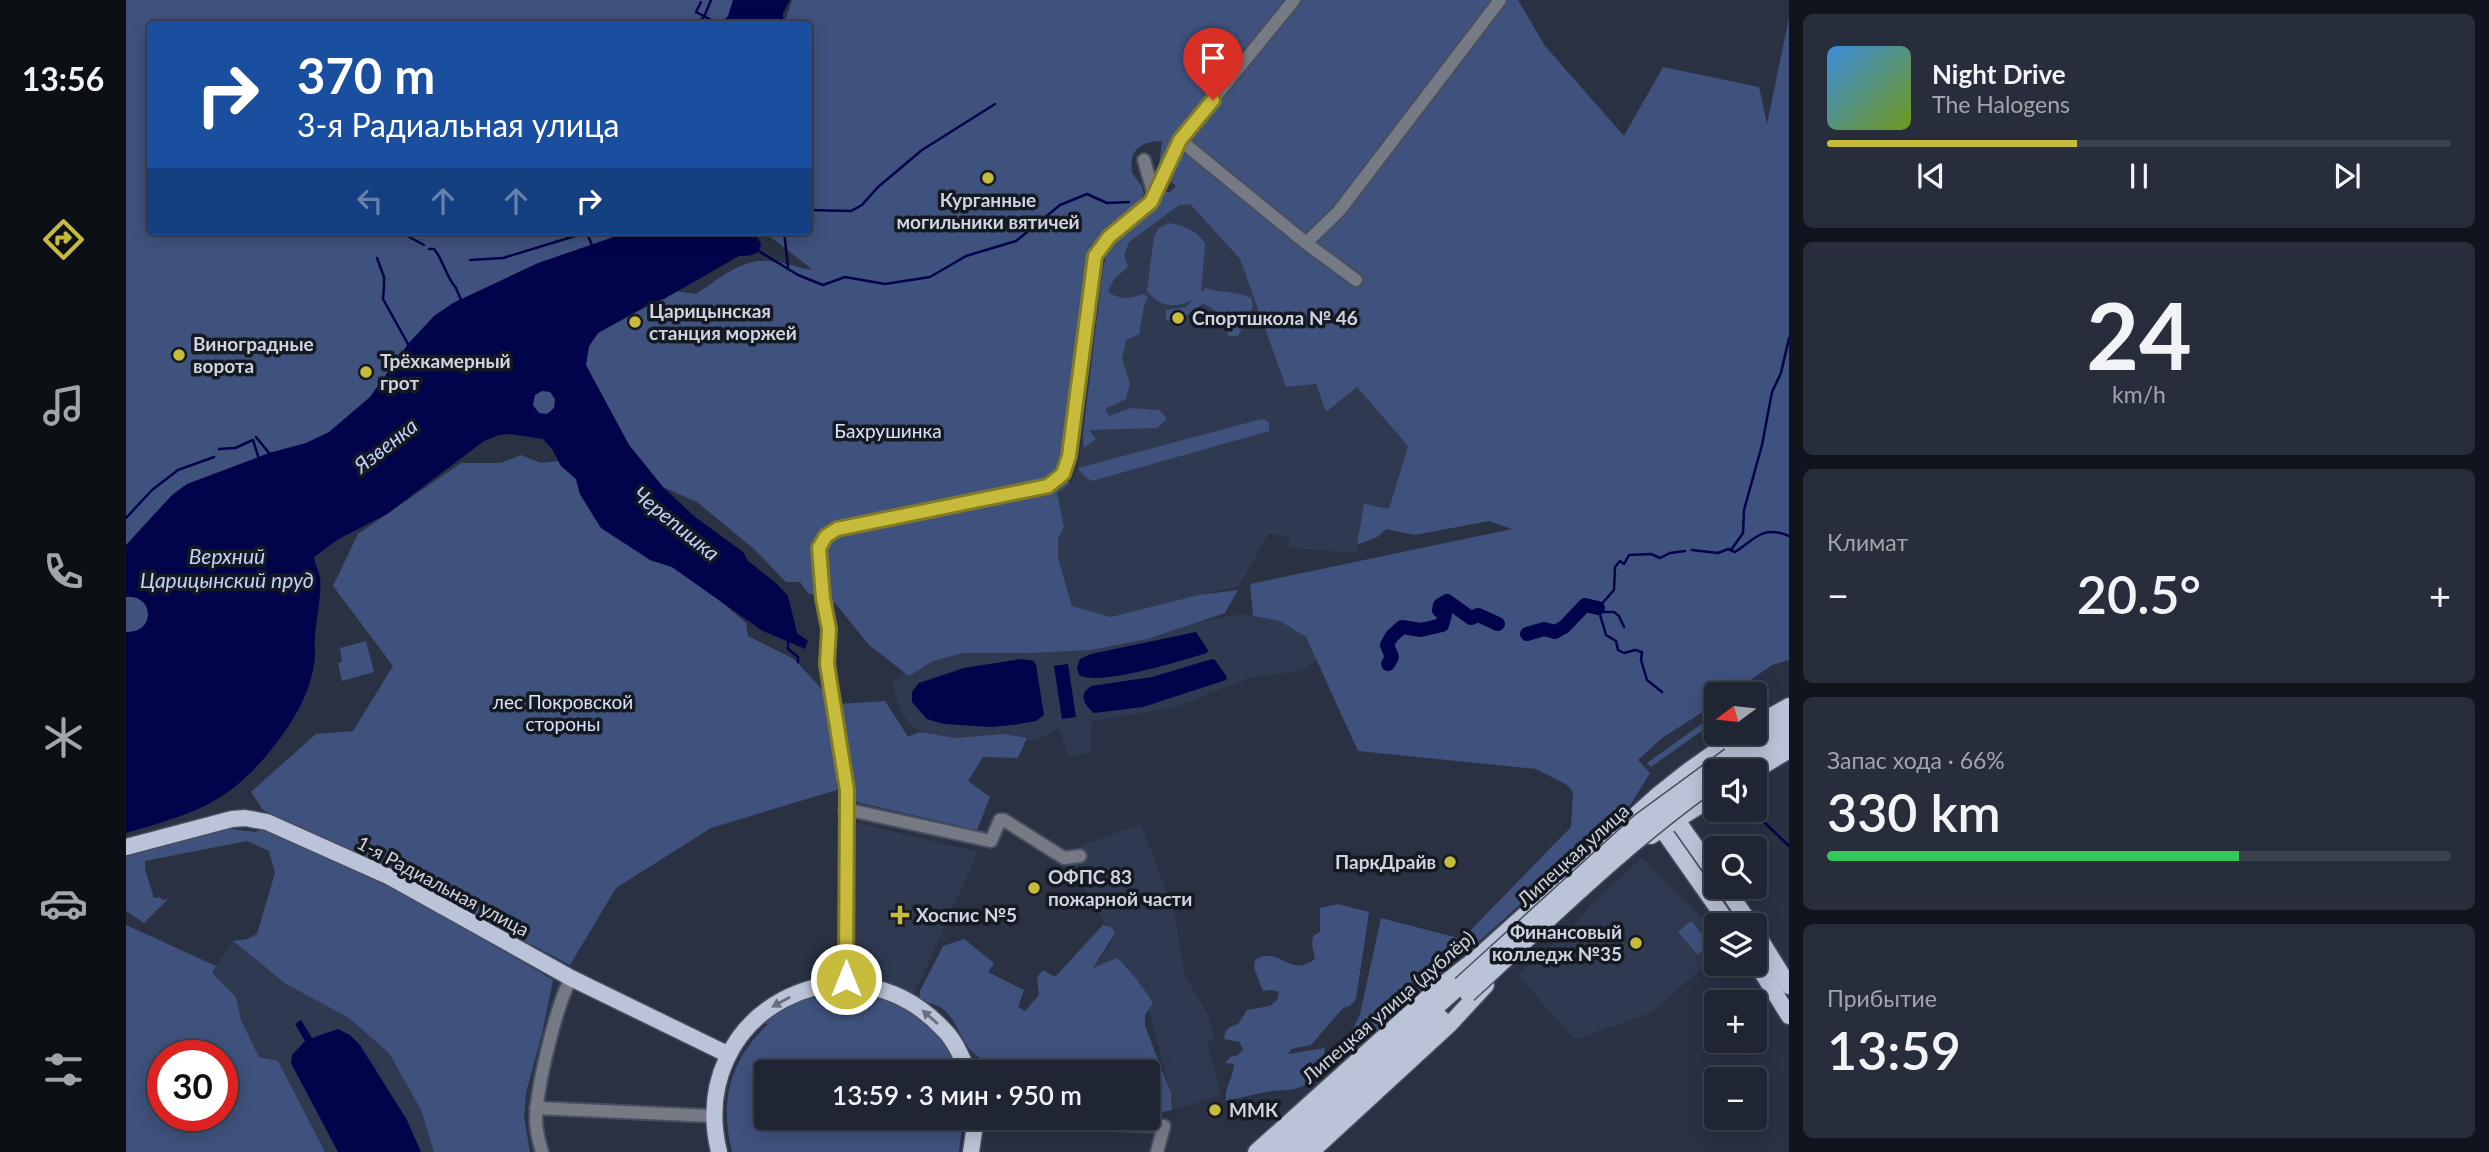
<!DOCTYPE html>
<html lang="ru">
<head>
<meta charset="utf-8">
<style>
	:root { --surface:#1f2532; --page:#272d3a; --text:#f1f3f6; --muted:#a1a5ac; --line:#3c424d; --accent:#c7bb3b }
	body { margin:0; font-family:Lato,sans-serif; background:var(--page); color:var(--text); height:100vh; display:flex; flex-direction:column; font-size:26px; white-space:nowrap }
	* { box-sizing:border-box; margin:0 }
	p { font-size:23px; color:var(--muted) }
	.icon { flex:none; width:38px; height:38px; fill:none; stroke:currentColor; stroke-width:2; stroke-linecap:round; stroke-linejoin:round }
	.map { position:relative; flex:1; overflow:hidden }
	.panel { display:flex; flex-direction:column; gap:14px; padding:14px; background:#11141c; width:700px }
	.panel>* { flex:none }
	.top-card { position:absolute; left:21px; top:21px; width:665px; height:214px; border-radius:7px; box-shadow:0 4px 18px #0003,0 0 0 2px var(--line); background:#1a4fa0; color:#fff; overflow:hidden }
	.needle { width:46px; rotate:255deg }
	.tools { position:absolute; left:1578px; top:682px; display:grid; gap:14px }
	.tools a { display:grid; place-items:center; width:63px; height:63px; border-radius:7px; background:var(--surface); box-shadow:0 4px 18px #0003,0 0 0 2px var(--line); font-size:35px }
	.speed { position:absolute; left:21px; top:1040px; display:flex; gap:14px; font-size:35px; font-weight:700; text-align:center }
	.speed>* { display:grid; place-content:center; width:91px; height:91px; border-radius:50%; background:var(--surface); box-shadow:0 4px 18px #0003,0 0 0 2px var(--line); line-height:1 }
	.speed .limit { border:10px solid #d22; background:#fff; color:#111 }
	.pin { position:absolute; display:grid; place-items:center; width:60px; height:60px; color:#fff; margin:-72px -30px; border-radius:50% 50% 50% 0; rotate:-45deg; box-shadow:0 0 7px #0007 }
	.pin .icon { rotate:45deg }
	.me { position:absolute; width:77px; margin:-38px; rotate:0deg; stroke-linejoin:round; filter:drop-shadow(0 0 5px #0008) }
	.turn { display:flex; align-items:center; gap:24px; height:147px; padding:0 35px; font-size:32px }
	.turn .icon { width:91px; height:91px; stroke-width:2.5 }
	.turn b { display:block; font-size:49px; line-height:60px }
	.lanes { display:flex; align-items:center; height:66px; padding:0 35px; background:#0003; justify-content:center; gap:35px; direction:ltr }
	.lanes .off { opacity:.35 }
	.big { font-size:52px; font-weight:600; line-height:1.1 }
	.panel .tile { flex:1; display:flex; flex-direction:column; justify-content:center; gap:10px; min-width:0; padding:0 24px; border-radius:10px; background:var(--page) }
	.panel .dial { align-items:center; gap:0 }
	.dial b { font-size:91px; line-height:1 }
	.song { display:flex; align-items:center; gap:21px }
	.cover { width:84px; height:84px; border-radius:10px; background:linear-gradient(135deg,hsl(210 70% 55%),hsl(80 70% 35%)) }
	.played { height:7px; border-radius:4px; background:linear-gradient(90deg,var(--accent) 40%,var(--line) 40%) }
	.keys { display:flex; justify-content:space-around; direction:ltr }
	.heat { display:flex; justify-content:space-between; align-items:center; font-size:38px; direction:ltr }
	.charge { height:10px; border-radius:5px; background:linear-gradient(90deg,#34c759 66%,var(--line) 0) }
	.trip { position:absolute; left:628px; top:1060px; width:406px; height:70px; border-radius:7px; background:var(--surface); box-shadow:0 4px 18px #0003,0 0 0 2px var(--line); font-weight:600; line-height:70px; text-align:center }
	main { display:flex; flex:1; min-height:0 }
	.dock { display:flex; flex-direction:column; width:126px; justify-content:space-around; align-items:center; background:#0c0f14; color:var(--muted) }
	.dock .icon { width:49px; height:49px }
	.dock .on { color:var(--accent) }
	.dock b { font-size:32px; color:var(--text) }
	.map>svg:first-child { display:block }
	.built { fill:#2f3a51 }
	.green { fill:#3f527d; fill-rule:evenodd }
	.water { fill:#02044b; fill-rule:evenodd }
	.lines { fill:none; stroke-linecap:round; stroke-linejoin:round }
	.stream { stroke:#02044b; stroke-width:2.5 }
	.river { stroke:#02044b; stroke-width:14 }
	.minor-casing { stroke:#474e5f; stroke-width:16 }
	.major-casing { stroke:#474e5f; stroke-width:19 }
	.minor { stroke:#767a84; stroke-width:12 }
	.major { stroke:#bac3d7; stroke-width:16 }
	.major-bridge-casing { stroke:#474e5f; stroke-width:19; stroke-linecap:butt }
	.major-bridge { stroke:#bac3d7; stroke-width:16 }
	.oneway { fill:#686e7c }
	.route-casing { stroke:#817a26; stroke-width:18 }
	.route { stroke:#c7bb3b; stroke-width:12 }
	.poi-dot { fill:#c7bb3b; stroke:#151921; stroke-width:2.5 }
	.labels { text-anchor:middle; stroke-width:7; stroke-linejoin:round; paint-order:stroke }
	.poi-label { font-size:19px; font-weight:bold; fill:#cfd4e0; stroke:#151921; text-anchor:start }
	.park-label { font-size:19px; fill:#dae4f9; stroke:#151921 }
	.street-label { font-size:19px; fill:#cfd4e0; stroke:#151921 }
	.water-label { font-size:21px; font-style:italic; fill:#bfd2fb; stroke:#151921 }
</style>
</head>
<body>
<main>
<nav class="dock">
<b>13:56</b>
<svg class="icon on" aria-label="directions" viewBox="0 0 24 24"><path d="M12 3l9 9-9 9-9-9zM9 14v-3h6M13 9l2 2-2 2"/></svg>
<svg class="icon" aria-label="music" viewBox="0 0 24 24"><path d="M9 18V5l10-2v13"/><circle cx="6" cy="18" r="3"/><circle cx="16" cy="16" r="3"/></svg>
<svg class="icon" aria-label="phone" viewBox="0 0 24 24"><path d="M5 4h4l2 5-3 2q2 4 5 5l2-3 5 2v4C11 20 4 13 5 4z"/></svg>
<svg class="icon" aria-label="climate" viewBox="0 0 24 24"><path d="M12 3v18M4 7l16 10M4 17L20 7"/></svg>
<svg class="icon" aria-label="car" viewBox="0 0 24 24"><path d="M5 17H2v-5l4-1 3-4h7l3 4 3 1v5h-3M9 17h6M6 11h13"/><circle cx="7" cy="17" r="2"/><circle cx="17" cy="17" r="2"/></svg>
<svg class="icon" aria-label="filters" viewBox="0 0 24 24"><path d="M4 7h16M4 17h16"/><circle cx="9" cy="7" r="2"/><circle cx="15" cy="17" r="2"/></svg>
</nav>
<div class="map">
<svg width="1663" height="1152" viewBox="0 0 1663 1152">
	<rect width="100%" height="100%" fill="#293143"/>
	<!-- built -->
	<g class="built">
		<path d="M1038,192L1064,204L1114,259L1160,387L1190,384L1200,412L1230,386L1282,446L1263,510L1238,504L1230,553L1163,548L1164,538L1143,533L1113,586L985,617L946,606L932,558L931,493L946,480L952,468L977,267L1011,219Z"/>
		<path d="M1114,614L1154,621L1180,637L1191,660L1174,671L1123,678L1050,707L966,721L965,752L943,757L933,729L913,739L888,743L805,736L786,727L774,710L766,684L782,667L849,647L942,648Z"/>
		<path d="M724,821L852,852L787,996L760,985L725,978Z"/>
		<path d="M1015,824L1049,915L1059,975L1083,1017L1088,1039L1081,1041L1095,1095L1048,1110L1024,1012L999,963L964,1005L952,991L988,939L945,867L958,857L952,847Z"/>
		<path d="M1516,858L1591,932V955L1526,1012L1449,1040L1392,975L1448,925L1465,904Z"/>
		<path d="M107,941L160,984L223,1018L263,1053L295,1110L308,1152H199L152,1061L133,1057L115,1020L110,997L86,973Z"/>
	</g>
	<!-- green -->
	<g class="green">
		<path d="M0,0H631L623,24H24V231H576L0,584Z"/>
		<path d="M666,0H1392L1419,46L1498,136L1537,67L1633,87L1641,124L1663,18V660L1646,665L1603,695H1591V703L1536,738L1512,760L1524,773L1505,804L1348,946L1299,986L1230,1051L1226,1031L1234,1014L1255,918L1336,939L1445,827L1447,792L1441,785L1410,769L1232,751L1180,637L1154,621L1127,616L1124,584L1386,529L1363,521L1289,535L1260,529L1251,537L1231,545L1238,504L1263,509L1282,446L1231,387L1200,412L1190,384L1160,387L1114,259L1064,204L1053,205L1003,242L998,256L1002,267L988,279L982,292C995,300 1003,299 1017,294L1022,297L1018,306L1013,334L1000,340L996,359L1004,384L1000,399L979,409L983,416L1005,408L1033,410L1041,419L1031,428L963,430L970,439L958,448L957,434L977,267L985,239L1011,219L1038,192H1044L1050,186L1032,171L1036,141C1015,142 1003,148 1006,173L1016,186L1018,194L1009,209L983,225L964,247L937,453V463L943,484L931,493L938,527L932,538V558L946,606L985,617L1073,595L1112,590L1099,613L1021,639L965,650L903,653H837L807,661L783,676L743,645L710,604L682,593L674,582H660L628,549L571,502L537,487L503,445L459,364L463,346L472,333L550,291L570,294C592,280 615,258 644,261C658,262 673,268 687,270L637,231H682V24H658Z"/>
		<path d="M1043,223C1059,226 1070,230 1079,243L1075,292L1080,288C1097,294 1107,290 1125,298L1127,306L1112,336H1102L1099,317L1077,303L1055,320H1040V310L1060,307L1066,300C1048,309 1034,307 1021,291L1028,236L1033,228Z"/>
		<circle cx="418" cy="402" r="12"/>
		<path d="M1136,419L1143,422V431L966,481L958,476L952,468Z"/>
		<path d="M395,455L415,463L432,461L450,479L454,494L469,519L524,560L546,567L593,600L620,623L622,636L668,659L703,697L711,790L585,828L490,888L444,965L264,870L137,810L125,792L190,734L227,731L267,666L207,586L232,534L335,463H375Z"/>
		<path d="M9,596L19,604C27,619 17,633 0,632V597Z"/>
		<path d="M240,641L248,672L216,681L212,663L216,662L214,648Z"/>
		<path d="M759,701L782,737L793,732L830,738L878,734L901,738L892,758L857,757L842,781L864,797L851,830L730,802L711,704Z"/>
		<path d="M1591,713V720L1525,767L1521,763Z"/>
		<path d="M104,829L130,832L135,829C240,865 332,925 427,980L416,1034L400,1093L398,1117L404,1152H308L295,1110L263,1053L223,1018L160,984L107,941L121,939L131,934L149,873L143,851L121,841L19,861V869L28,898L34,897L36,900L42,899L18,923L0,911V853L44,840Z"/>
		<path d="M1212,904L1243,912L1230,999L1224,1006L1217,1008L1185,1045L1165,1049L1162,1054L1199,1048L1197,1064L1190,1068C1189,1093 1157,1089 1139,1092C1126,1095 1113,1098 1100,1101C1098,1087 1108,1077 1108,1064L1099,1063L1104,1057L1112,1055L1117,1049L1113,1042L1098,1039C1099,1029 1102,1027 1112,1024L1121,1010L1144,1006L1151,1000L1153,992L1145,990L1137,991L1128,968L1129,960C1152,944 1162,979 1189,959L1186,944L1187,936L1194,932V908Z"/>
		<path d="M1565,921L1585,944L1572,955L1552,932Z"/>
		<path d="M0,925L90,966L86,973L110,997L115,1020L133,1057L152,1061L199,1152H0ZM96,1055V1115H37V1055Z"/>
		<path d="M977,925L985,927L989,933L967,968L991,958C1000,965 1021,992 1027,1003L1019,1015V1026L1045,1093L1046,1110L1028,1114L1022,1113V1073H892L898,1067C882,1063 865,1066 851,1056C834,1044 832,1018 814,1007C809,1004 800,1002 793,1000L794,991L817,946L838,939L868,963L862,972L898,990L892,1007L899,1011L913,995L911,977L917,970L929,977Z"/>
		<path d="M714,989L762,995L811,1028L831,1060L834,1073H640V1118H837L833,1152H606C593,1101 604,1060 642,1024L636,1023L637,1017L692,993L700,994Z"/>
	</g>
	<!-- water -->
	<g class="water">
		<path d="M607,0H664L657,13V24H594L602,16Z"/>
		<path d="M505,231H628L635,244C634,256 622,256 613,256L538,299L527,302L472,333L463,346L460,365L503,445L537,487L569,517L617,552L622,561L650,583L662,596L671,633L682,641L679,649L635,630L546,567L524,560L475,528L454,494L450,479L435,466L426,449L417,439L384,434L373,435L358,441L261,514L211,540L188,557C189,565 193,571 194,578C196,594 190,620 189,637C188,646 190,655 188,664C184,693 169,718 152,741C105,803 72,812 0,833V632C30,634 29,594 0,597V545L46,495L61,484L143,453L180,443L203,432L244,397L282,344L308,316L327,303L412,263ZM416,391L424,392L429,399L428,408L421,414L413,413L407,405L409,395Z"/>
		<path d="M1070,632L1082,650L1081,653C1058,660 971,687 953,675L951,667L954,659L965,654Z"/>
		<path d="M895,659L908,661L910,665L918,715L910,721L887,725L865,727L818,724L801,719L786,702V692L793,683L838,668Z"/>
		<path d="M1086,659L1089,660L1101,677L1100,680L1017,707L968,713C958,704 952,695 965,686L1026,677Z"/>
		<path d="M942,664L950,717L936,719L928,666Z"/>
		<path d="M175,1020L186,1038L212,1029L224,1035L234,1045L281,1120L295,1152H212L165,1063L166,1055L179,1041L169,1024Z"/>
	</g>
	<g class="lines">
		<!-- stream -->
		<g class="stream">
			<path d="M575,2L570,12L593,24"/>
			<path d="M570,24L578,17L585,0"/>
			<path d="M682,210L725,211L736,205L752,187L796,150L869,104"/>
			<path d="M461,231L463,238"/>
			<path d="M658,231L662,267"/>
			<path d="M278,234L298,245"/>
			<path d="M463,238L466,245"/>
			<path d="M303,249H308C318,261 319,275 330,288"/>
			<path d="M631,250L672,275L697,285L719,277L759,284L804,277L840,256L890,241L934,205L961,194L981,203L1003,202"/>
			<path d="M251,258L258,277V285"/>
			<path d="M344,260L377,258L462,232"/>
			<path d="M258,285L257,299L282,344"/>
			<path d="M330,288L335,300"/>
			<path d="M130,437L143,453"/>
			<path d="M93,449L109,448L127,440L132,456"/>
			<path d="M0,518L26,490L52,470L88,457"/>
			<path d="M1566,550L1592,553L1602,549L1609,552C1630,538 1637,525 1663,536"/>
			<path d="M1605,550L1617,533L1618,510L1636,445L1646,392L1655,373L1663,338"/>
			<path d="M1475,612H1488L1493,616L1498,627"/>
			<path d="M662,642V649L672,657V662"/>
			<path d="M1536,692L1521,680L1515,660L1516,652L1509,650L1498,653L1492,650L1490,641L1480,635L1472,608L1488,590L1489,567L1494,561L1498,564L1503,555L1525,554L1534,558L1544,553L1559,551"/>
			<path d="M1624,815L1638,822L1663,846"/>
		</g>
		<!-- river -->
		<g class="river">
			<path d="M1401,634L1418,629L1429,632L1438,627L1459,605L1472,608"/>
			<path d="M1262,664L1266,657L1261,645L1266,636L1276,627L1295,630L1316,625L1319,615L1313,610L1314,605L1321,601L1345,618L1352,615L1372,624"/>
		</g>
		<!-- minor casing -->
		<g class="minor-casing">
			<g id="minor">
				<path d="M1054,140L1180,243L1230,280"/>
				<path d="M1028,195L1039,176L1054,140L1168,0"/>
				<path d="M1180,243L1213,211L1374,0"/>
				<path d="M719,809L865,841L874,820H878L938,858L954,856"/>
				<path d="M720,984L721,791L701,664L703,629L697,598L693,555V548L700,536L711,529L922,486L928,483L937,474L943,456L969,256L983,237L1025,202L1028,195L1018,160"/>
				<path d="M410,1108L586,1116"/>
				<path d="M850,1119L1038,1126L1031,1152"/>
				<path d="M416,1152C413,1142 410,1131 410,1120C410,1089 430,1006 445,978"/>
			</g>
		</g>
		<!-- major casing -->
		<g class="major-casing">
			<g id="major">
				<path d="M1629,725L1663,706"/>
				<path d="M1604,756L1663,721"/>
				<path d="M1601,772L1663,734"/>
				<path d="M1627,772L1663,750"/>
				<path d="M1546,813L1591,877"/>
				<path d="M1531,822L1604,926"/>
				<path d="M1525,836L1591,795"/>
				<path d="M0,847L106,819L119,818L141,822L264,877L445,978L601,1054"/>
				<path d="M1599,887L1626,926"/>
				<path d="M1629,931L1663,986"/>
				<path d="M1629,961L1663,1016"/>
				<path d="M593,1152C559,1012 723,926 819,1031C830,1042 836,1059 843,1073"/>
				<path d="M845,1152L850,1118"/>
				<path d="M1130,1152L1311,989L1353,956L1533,794L1562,771L1616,733"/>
				<path d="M1149,1152L1335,985"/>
				<path d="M1166,1152L1315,1018"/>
				<path d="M1185,1152L1324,1024L1360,985"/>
			</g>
		</g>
		<!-- minor -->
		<use href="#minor" class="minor"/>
		<!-- major -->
		<use href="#major" class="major"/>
		<!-- major-bridge casing -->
		<g class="major-bridge-casing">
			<g id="major-bridge">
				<path d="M1335,985L1514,822L1604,756"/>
				<path d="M1342,994C1423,920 1501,842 1591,779"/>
			</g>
		</g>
		<!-- major-bridge -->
		<use href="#major-bridge" class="major-bridge"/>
	</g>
	<!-- one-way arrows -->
	<defs><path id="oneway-solid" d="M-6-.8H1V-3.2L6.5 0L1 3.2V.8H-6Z" transform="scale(1.75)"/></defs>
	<g class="oneway">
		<use href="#oneway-solid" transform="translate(655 1002) rotate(151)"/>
		<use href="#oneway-solid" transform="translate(804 1017) rotate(-139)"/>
	</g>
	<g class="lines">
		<!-- route casing -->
		<g class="route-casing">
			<path id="route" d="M720,979L721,790L701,664L703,629L697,598L693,548L700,536L711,529L922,486L937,474L943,456L969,256L983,237L1025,202L1054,140L1087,100"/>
		</g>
		<!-- route -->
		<use href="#route" class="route"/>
	</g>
	<!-- markers -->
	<g class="poi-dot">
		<circle cx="862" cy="178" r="7"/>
		<circle cx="1052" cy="318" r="7"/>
		<circle cx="509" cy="322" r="7"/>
		<circle cx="53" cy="355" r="7"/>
		<circle cx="240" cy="372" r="7"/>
		<circle cx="1324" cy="862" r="7"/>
		<circle cx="908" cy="888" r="7"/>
		<path d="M770.5 904.5h7v7h7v7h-7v7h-7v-7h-7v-7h7z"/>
		<circle cx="1510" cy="943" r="7"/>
		<circle cx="1089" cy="1110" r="7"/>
	</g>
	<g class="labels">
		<!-- poi labels -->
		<g class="poi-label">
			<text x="862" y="207" text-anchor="middle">Курганные<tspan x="862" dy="22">могильники вятичей</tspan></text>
			<text x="523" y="318">Царицынская<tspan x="523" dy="22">станция моржей</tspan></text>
			<text x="1066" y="325">Спортшкола № 46</text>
			<text x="67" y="351">Виноградные<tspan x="67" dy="22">ворота</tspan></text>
			<text x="254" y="368">Трёхкамерный<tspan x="254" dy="22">грот</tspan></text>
			<text x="1310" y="869" text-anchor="end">ПаркДрайв</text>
			<text x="922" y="884">ОФПС 83<tspan x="922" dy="22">пожарной части</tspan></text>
			<text x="790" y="922">Хоспис №5</text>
			<text x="1496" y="939" text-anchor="end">Финансовый<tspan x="1496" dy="22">колледж №35</tspan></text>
			<text x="1103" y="1117">ММК</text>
		</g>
		<!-- park labels -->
		<g class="park-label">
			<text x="762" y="438">Бахрушинка</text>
			<text x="437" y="709">лес Покровской<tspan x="437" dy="22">стороны</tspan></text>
		</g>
		<!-- street labels -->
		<g class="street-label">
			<text transform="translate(1447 855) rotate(-42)" y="7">Липецкая улица</text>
			<text transform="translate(317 886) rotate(28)" y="7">1-я Радиальная улица</text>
			<text transform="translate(1262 1007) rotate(-41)" y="7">Липецкая улица (дублёр)</text>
		</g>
		<!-- water labels -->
		<g class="water-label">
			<text transform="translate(260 446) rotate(-38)" y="7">Язвенка</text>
			<text transform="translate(550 524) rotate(39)" y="7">Черепишка</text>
			<text x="101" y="564">Верхний<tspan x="101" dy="24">Царицынский пруд</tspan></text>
		</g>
	</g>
</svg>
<div class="tools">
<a><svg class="needle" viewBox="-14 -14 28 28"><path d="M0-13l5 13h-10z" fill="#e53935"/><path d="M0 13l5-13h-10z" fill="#a1a5ac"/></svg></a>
<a><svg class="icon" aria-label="sound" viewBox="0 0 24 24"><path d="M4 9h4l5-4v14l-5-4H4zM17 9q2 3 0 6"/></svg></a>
<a><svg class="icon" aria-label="search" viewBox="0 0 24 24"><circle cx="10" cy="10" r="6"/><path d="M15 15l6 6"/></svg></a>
<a><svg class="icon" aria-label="layers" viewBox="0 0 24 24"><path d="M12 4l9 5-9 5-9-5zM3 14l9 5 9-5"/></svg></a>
<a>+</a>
<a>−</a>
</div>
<div class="speed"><div class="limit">30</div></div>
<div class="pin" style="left:1087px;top:100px;background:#d93025"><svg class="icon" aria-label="arrive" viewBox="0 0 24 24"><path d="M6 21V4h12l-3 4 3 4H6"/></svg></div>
<svg class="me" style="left:720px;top:979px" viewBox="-20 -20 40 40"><circle r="17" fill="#c7bb3b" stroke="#fff" stroke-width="3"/><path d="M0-11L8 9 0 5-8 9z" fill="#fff"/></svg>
<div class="trip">13:59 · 3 мин · 950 m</div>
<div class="top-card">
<div class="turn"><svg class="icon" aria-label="right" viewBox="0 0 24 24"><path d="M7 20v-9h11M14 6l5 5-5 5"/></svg><div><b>370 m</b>3-я Радиальная улица</div></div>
<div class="lanes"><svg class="icon off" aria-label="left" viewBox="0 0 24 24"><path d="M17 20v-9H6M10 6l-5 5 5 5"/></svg><svg class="icon off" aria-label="ahead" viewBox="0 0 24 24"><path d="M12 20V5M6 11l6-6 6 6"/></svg><svg class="icon off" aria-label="ahead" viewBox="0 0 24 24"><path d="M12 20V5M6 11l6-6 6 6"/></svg><svg class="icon" aria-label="right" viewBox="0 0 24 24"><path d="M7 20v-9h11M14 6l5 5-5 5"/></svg></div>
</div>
</div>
<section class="panel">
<div class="tile">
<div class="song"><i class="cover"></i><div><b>Night Drive</b><p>The Halogens</p></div></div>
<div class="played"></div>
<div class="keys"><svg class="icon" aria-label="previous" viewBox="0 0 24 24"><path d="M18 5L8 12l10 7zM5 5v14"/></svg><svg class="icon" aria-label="pause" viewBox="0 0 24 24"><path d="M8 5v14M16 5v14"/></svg><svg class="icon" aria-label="next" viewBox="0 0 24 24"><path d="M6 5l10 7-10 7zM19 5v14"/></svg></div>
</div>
<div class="tile dial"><b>24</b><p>km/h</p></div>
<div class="tile"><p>Климат</p>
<div class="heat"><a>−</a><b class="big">20.5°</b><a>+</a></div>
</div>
<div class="tile"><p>Запас хода · 66%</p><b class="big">330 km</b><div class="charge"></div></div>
<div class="tile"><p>Прибытие</p><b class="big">13:59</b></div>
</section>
</main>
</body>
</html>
